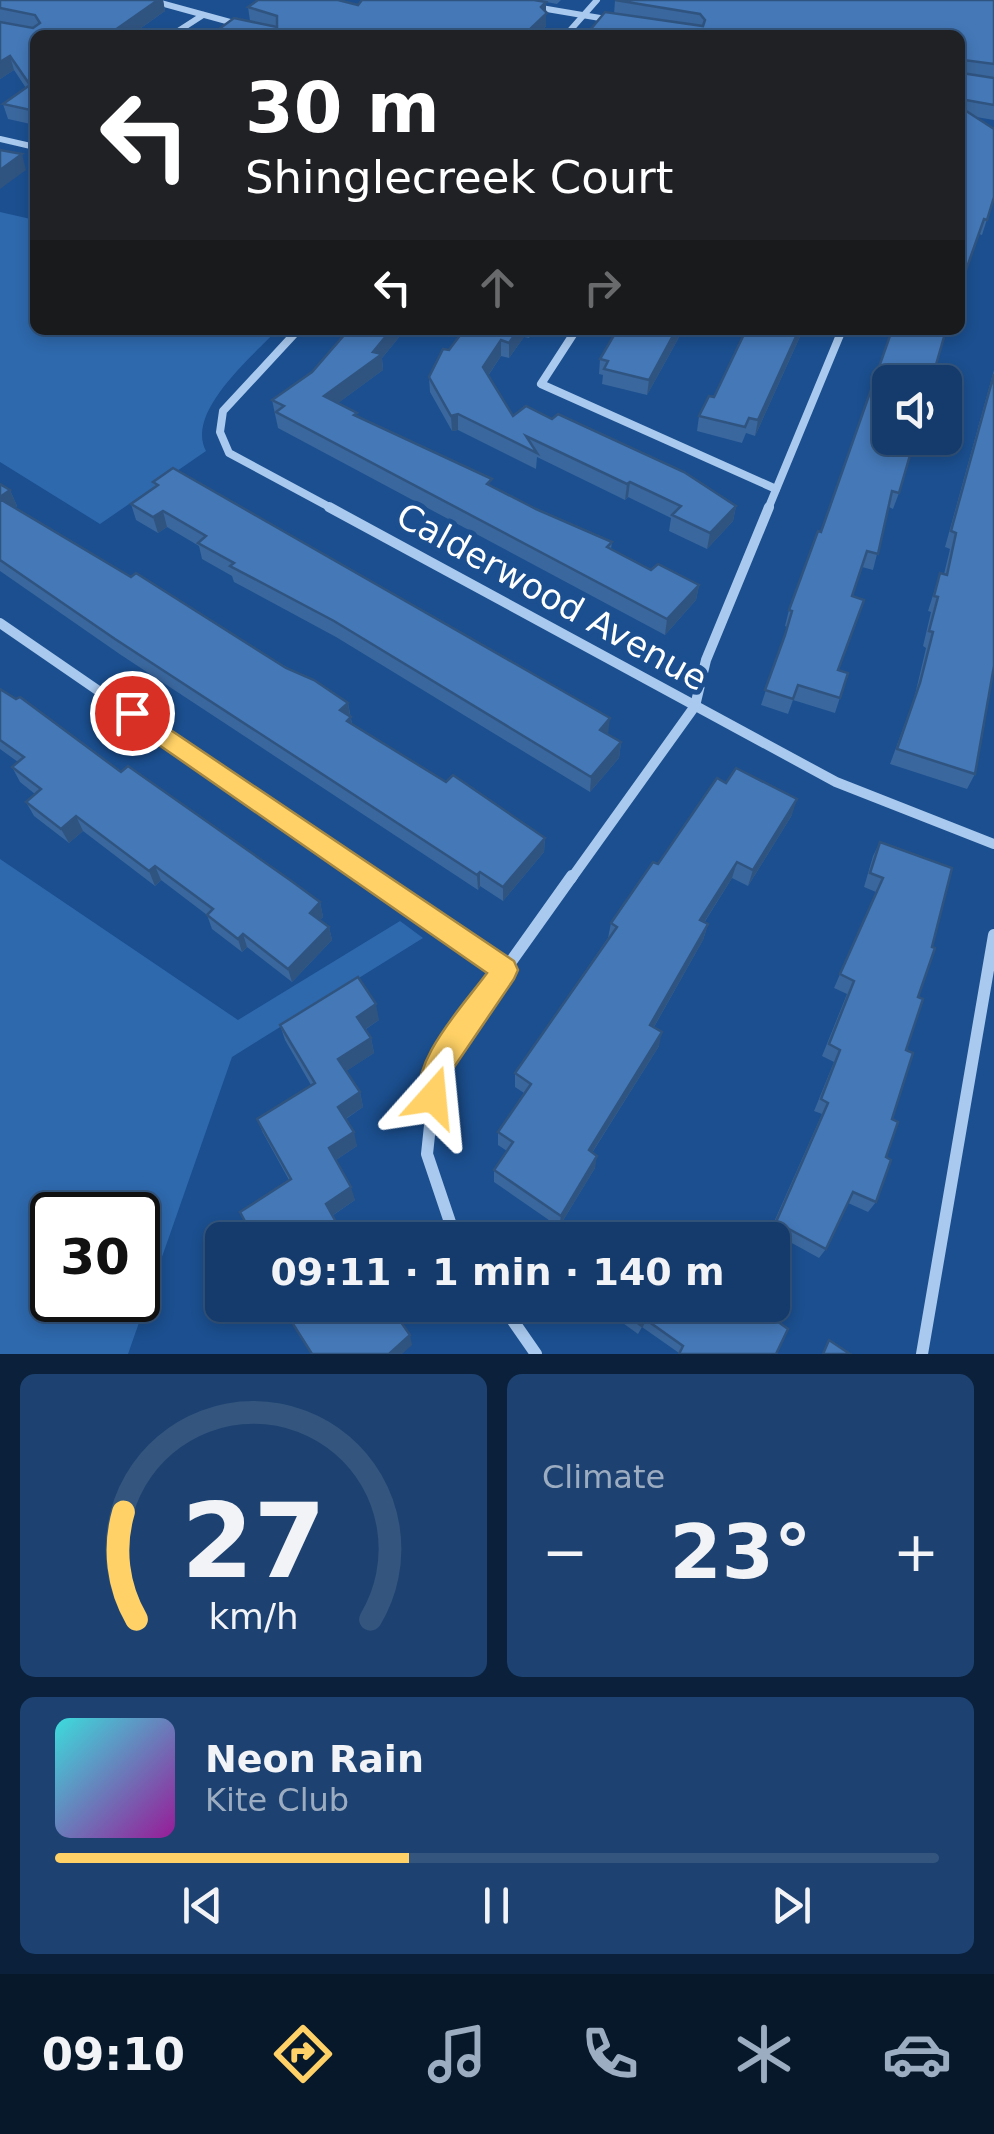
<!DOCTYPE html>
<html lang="en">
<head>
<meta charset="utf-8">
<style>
	:root { --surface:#143b6b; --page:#1d4271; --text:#f1f3f6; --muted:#9dadc1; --line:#33557e; --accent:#ffd166 }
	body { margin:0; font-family:"DejaVu Sans",sans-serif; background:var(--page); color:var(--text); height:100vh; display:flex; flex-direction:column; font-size:38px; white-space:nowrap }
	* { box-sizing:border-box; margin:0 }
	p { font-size:32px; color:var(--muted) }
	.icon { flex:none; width:55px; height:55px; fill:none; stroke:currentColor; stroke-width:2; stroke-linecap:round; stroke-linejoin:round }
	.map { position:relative; height:1354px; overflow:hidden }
	.panel { display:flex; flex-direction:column; gap:20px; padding:20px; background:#0b203b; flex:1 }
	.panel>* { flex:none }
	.banner { position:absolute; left:30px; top:30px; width:935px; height:305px; border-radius:15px; box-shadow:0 5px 15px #0003,0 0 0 2px var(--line); background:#202124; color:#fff; overflow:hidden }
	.buttons { position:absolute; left:872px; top:365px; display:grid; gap:20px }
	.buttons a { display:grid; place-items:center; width:90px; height:90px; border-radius:15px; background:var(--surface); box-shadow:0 5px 15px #0003,0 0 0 2px var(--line); font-size:50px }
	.speed { position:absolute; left:30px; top:1192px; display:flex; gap:20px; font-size:50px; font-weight:700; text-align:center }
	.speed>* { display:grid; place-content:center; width:130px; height:130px; border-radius:50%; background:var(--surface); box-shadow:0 5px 15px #0003,0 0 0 2px var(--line); line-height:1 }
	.speed .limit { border:5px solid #111; border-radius:15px; background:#fff; color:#111 }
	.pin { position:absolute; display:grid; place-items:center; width:85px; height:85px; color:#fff; margin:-42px; border:5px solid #fff; border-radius:50%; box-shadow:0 2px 10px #0007 }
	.me { position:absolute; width:110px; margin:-55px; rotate:18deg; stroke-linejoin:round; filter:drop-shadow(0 0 8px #0008) }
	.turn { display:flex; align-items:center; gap:35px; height:210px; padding:0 50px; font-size:45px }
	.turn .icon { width:130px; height:130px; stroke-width:2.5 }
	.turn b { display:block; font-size:70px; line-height:85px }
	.lanes { display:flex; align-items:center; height:95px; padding:0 50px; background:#0003; justify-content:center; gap:50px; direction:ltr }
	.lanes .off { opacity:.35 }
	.big { font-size:75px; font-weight:800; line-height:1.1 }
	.panel .tile { flex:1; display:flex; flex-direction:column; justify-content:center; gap:15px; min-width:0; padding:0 35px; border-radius:15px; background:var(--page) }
	.panel .dial { align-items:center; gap:0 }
	.dial svg { height:260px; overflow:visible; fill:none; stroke:var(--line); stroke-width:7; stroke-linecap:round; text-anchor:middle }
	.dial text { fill:var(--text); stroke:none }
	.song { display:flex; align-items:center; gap:30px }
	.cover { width:120px; height:120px; border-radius:15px; background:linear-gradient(135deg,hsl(180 70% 55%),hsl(300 70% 35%)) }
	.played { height:10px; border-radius:5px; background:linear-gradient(90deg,var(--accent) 40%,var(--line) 40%) }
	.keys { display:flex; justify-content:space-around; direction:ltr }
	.heat { display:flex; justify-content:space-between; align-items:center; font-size:55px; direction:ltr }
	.panel .tiles { flex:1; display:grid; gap:20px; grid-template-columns:1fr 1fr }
	.tile:last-child { grid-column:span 2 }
	.trip { position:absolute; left:205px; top:1222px; width:585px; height:100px; border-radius:15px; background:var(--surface); box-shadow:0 5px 15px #0003,0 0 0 2px var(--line); font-weight:800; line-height:100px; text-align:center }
	.tab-bar { display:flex; height:160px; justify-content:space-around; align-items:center; background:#08182b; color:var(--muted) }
	.tab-bar .icon { width:70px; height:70px }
	.tab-bar .selected { color:var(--accent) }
	.tab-bar b { font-size:45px; color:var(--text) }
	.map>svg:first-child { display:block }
	.green { fill:#2e69ad; fill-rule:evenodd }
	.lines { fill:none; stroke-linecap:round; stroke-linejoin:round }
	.street-far3 { stroke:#a9c9ee; stroke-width:6 }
	.street-far2 { stroke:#a9c9ee; stroke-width:8 }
	.street-far1 { stroke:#a9c9ee; stroke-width:10 }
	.street { stroke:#a9c9ee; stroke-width:12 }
	.wall { fill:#3a679d }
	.shaded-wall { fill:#305480 }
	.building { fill:#4478b7; stroke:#305480; stroke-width:2.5 }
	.route { fill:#ffd166; stroke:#a68842; stroke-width:2.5 }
	.labels { text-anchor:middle; stroke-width:10; stroke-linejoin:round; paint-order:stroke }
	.street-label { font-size:35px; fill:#fff; stroke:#1b4f8f }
</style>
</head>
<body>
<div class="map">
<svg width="994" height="1354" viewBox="0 0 994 1354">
	<rect width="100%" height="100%" fill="#1b4f8f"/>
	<!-- green -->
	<g class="green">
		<path d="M0,212L35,220V330H277C253,356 185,412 206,451L100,524L0,462Z"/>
		<path d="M0,859L238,1020L400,921L423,938L232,1057L128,1354H0ZM52,1215H138V1300H52Z"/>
	</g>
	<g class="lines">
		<!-- street-far3 -->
		<g class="street-far3">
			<path d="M150,0L241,25"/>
			<path d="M535,7L612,20"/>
			<path d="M172,35L203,15"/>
			<path d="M566,35L597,0"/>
			<path d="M0,139L35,147"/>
		</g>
		<!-- street-far2 -->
		<g class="street-far2">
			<path d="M298,330L223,411L220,432L229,453L333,509"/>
			<path d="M576,330L541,384L776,489"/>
			<path d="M768,509L842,330"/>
		</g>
		<!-- street-far1 -->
		<g class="street-far1">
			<path d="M329,507L836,782L994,844"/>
			<path d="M0,623L372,879"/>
			<path d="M571,879L695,706L706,660L769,507"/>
		</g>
		<!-- street -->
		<g class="street">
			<path d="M369,876L505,970L436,1069L427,1154L456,1240"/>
			<path d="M505,970L572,876"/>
			<path d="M502,1305L536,1354"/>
			<path d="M922,1354L994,935"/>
		</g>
	</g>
	<!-- wall -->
	<g class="wall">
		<path d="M0,0H163L165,11L131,35H35V125L8,119L3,104L26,88L14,70L0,79Z"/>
		<path d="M362,0H561L557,4L546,2V26L538,35H211L250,21L248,7L358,5Z"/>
		<path d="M615,0H994V120L976,117L994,197L982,235L979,234L960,287V35H586L614,14Z"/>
		<path d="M342,330H405L382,358L383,370L338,403L358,417L536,509L612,542L611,549L651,570L699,585L696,600L665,635L278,428L272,400L312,372L341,339L340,333Z"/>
		<path d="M464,330H535L529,338L524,337L509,358L501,356L488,376L513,416L736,506L733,521L707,549L669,531L671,518L628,497L625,500L537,457L536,469L458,430L452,431L430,392L429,377Z"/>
		<path d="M683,330L647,395L602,384L603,375L599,374L600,359Z"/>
		<path d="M746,330H803L755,436L746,433L742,443L697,431L699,416L714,397Z"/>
		<path d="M892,330L899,493L893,509L889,507L873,570L862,567L852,596L838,670L848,673L835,713L793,700L788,714L761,705L787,627L785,626L789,610L821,532Z"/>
		<path d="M994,370V666L975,774L967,789L890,764L914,699L926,648L923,646L931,612L928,611L940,573L944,574L950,549L945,547Z"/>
		<path d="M153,482L621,742L619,758L590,792L336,637L234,582L232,576L202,559L199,546L167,527L158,533L136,520L131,504L154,488Z"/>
		<path d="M0,484L10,490L17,506L14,508L348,703L352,724L446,782L545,838L544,852L503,901L480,886L478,890L121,655L0,571Z"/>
		<path d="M0,689L121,772L320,902L323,917L320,920L329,927L332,940L292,982L247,947L242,952L212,929L207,915L161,880L155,886L83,831L69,843L34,816L26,802L35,794L20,782L12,767L18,762L0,749Z"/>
		<path d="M792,815L748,886L732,878L704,923L708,924L703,940L654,1027L659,1046L592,1153L595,1168L559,1227L494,1182V1170L507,1151L498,1145V1132L524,1093L515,1087V1073L608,938L611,923L658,864Z"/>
		<path d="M880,842L918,997L906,1050L876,1202L868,1212L848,1203L826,1249L819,1258L770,1231L822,1114L814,1111L834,1062L822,1056L847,994L834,988L876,892L864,887L873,856Z"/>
		<path d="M379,1020L366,1029L371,1038L374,1053L346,1071L360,1092L363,1107L346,1119L357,1146L336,1160L355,1200L332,1216L289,1180L263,1133L257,1119L311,1085L285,1040L280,1025Z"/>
		<path d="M606,1305H755L679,1353L642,1327L638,1334L605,1310Z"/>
	</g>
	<!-- shaded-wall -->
	<g class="shaded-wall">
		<path d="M158,0H163L165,11L131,35H108Z"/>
		<path d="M546,2V26L538,35H524L541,7Z"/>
		<path d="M10,56L14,70L0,79V62Z"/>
		<path d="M22,154L26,170L0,189V170Z"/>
		<path d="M391,330H405L382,358L383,370L326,412L324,396L373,352Z"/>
		<path d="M518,330H524V337L509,358V343Z"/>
		<path d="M676,330H683L647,395L649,380Z"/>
		<path d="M799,330H803L755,436L758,420Z"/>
		<path d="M501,340V356L483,383V367Z"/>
		<path d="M458,414V430L452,431L451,416Z"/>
		<path d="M630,482L628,497L625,500L627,484Z"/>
		<path d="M10,490L17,506L5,514L0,503V497Z"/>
		<path d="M736,506L733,521L707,549L710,533Z"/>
		<path d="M163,511L167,527L158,533L153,517Z"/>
		<path d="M699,585L696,600L665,635L667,619Z"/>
		<path d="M348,703L353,733L340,710Z"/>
		<path d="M610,718L608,734L598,745L600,730Z"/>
		<path d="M621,742L619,758L590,792L591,777Z"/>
		<path d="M797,799L792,815L748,886L753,870Z"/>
		<path d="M76,816L83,831L69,843L61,829Z"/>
		<path d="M545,838L544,852L503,901V887Z"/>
		<path d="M737,862L732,878L696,935L700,920Z"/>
		<path d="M155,866L161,880L155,886L149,871Z"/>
		<path d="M480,872V886L478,890L477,875Z"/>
		<path d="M320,902L323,917L314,927L310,913Z"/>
		<path d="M708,924L703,940L647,1039L650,1025Z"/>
		<path d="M329,927L332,940L292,982L288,969Z"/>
		<path d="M243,934L247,947L242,952L238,939Z"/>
		<path d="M376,1004L379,1020L361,1032L357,1017Z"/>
		<path d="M662,1032L659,1046L586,1162L589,1150Z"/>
		<path d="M371,1038L374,1053L342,1074L338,1059Z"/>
		<path d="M360,1092L363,1107L342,1121L338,1107Z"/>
		<path d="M354,1132L357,1146L333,1162L329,1148Z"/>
		<path d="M597,1156L595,1168L559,1227L561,1216Z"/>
		<path d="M351,1187L355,1200L330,1217L326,1204Z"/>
		<path d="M410,1335L412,1345L402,1354H389Z"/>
	</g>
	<!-- building -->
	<g class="building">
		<path d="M0,0H158L108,35H35V111L3,104L30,85L10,56L0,62V22L33,28L40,23L35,15L0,8Z"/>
		<path d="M258,0H338L358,5L362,0H534L546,2L541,7L547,13L524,35H211L234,18L277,27V16L248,7Z"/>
		<path d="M615,0H994V64L964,60L960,64V35H586L605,12L703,26L705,20L700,14Z"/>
		<path d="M960,70L962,73L994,78V105L960,99Z"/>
		<path d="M960,107L994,129V197L987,220L984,219L960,287Z"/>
		<path d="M0,150L22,154L0,170Z"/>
		<path d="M342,330H391L373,352L382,354L324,396L357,413L354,415L492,479L487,484L536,509L612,542L607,547L651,570L658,564L699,585L667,619L276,412L284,406L272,400L312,372L345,334L340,333Z"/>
		<path d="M464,330H518L509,343L501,340L483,367L513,416L526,406L552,419L558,414L684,472L736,506L710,533L672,515L681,506L630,482L627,484L526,436L537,453L458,414L451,416L429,377L443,349L449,350Z"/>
		<path d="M617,330H676L649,380L604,369L608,361L600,359Z"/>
		<path d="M746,330H799L758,420L749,418L745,427L699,416L709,396L714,397Z"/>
		<path d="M892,330H946L931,382H890V438H915L899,493L892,491L878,554L867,551L852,596L864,600L838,670L848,673L840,698L798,685L793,699L765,690L785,635L792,611L789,610L818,531L821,532Z"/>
		<path d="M994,374V666L975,774L897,749L920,683L933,632L929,631L938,597L934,596L940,573L947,575L956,533L951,531Z"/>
		<path d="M173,468L610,718L600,730L621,742L591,777L334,621L230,566L234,563L198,543L206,536L163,511L153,517L131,504L158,485L153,482Z"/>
		<path d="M0,484L10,490L0,497Z"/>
		<path d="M0,499L131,577L136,573L286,668L314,680L348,703L340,710L351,717L347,721L446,782L453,775L545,838L503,887L480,872L477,875L115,639L0,560Z"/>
		<path d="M0,689L16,699L20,697L121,772L128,766L290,880L320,902L310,913L329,927L288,969L243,934L238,939L207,915L213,909L155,866L149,871L76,816L61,829L26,802L41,789L12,767L24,757L0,740Z"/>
		<path d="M736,768L797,799L753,870L737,862L700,920L708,924L650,1025L662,1032L589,1150L597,1156L561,1216L494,1170L513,1142L498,1132L531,1084L515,1073L617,927L611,923L653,862L658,864L717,778L726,783Z"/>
		<path d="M880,842L952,868L932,947L935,948L918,997L923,999L906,1050L913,1053L892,1119L898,1122L886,1157L891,1160L876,1202L853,1192L826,1249L776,1222L828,1103L821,1099L840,1050L829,1044L854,981L840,974L883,878L870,873Z"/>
		<path d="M358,977L376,1004L357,1017L371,1038L338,1059L360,1092L338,1107L354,1132L329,1148L351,1187L326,1204L346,1240H255L240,1212L291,1179L257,1119L315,1083L280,1025Z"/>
		<path d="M281,1305H389L410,1335L389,1354H312Z"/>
		<path d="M612,1305H755L788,1329L776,1354H679L683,1346L645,1319L642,1326Z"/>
		<path d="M829,1340L850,1354H823Z"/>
	</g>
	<!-- route -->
	<path class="route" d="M132,704L514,961L518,970L514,979L450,1073L443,1107L433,1112L422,1107C405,1066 463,1006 487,973L123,720L120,713L123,707Z"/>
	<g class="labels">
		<!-- street labels -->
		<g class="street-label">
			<text transform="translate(552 597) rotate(29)" y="12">Calderwood Avenue</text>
		</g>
	</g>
</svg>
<div class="buttons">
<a><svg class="icon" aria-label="sound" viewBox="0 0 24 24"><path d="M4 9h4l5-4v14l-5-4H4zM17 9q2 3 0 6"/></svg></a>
</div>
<div class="speed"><div class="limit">30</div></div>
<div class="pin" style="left:132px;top:713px;background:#d93025"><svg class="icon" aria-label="arrive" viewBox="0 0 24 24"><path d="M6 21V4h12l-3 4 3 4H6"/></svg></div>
<svg class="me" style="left:433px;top:1097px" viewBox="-20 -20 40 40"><path d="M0-17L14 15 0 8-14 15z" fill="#ffd166" stroke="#fff" stroke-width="4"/></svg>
<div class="trip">09:11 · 1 min · 140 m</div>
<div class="banner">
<div class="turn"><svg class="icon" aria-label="left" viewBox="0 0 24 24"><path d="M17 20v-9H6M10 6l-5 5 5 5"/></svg><div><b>30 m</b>Shinglecreek Court</div></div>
<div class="lanes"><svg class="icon" aria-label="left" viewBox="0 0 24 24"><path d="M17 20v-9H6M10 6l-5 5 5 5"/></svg><svg class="icon off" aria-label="ahead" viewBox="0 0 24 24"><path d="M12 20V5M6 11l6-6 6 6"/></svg><svg class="icon off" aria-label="right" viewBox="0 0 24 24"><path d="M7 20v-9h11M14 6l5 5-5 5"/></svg></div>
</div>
</div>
<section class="panel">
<div class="tiles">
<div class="tile dial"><svg viewBox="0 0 100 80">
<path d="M14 69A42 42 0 1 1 86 69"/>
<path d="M14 69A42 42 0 0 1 10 36" stroke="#ffd166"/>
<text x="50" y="56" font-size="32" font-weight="700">27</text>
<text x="50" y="72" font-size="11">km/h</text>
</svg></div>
<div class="tile"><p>Climate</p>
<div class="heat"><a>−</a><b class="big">23°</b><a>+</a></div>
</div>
<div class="tile">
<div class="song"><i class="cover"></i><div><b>Neon Rain</b><p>Kite Club</p></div></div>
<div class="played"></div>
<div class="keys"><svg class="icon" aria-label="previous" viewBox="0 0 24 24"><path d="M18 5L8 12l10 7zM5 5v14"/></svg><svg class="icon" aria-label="pause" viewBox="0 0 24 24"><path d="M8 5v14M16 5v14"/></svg><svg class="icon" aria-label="next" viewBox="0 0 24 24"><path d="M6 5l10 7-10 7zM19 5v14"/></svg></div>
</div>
</div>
</section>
<nav class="tab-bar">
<b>09:10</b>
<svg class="icon selected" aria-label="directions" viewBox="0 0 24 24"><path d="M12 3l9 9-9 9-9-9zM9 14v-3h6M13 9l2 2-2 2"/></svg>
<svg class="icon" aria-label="music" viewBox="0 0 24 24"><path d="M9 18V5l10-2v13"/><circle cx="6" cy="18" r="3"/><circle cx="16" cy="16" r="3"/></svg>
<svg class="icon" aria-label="phone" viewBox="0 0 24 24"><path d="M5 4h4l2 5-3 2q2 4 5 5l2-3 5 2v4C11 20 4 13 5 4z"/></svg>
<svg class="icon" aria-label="climate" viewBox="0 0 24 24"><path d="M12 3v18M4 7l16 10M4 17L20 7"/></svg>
<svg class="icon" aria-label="car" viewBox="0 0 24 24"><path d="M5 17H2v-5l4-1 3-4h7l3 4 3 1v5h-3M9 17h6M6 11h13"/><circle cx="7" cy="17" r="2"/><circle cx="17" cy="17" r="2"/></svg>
</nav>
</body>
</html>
